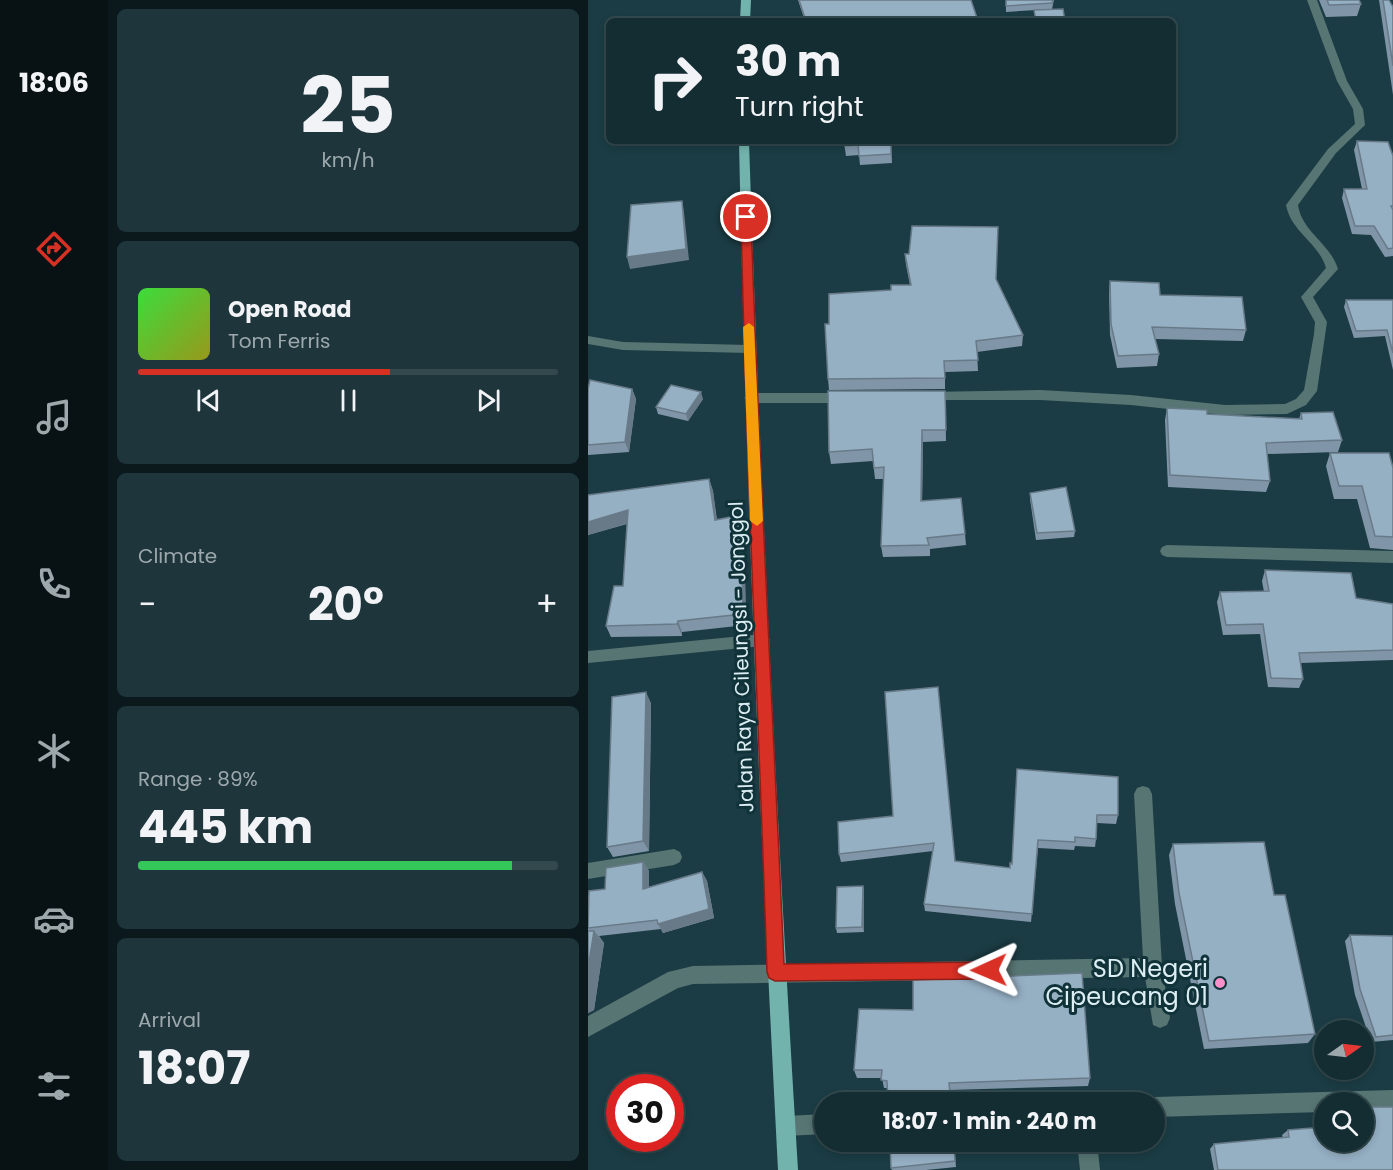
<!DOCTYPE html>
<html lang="en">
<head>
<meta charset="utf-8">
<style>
	:root { --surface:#142d33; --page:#1d353b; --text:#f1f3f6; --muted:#9da8ac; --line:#33494e; --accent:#d93025 }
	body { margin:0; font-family:Poppins,sans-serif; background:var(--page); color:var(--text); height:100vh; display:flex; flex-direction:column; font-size:22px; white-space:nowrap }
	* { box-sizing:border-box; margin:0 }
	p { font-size:20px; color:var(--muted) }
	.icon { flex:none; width:33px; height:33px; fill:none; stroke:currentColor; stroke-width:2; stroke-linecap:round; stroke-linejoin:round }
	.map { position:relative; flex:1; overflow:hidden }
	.side { display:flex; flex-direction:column; gap:9px; padding:9px; background:#0b191c; width:480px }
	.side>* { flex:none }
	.banner { position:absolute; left:18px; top:18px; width:570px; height:126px; border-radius:9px; box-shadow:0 3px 9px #0003,0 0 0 2px var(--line); background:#142d33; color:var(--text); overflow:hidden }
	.needle { width:39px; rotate:76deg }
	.tools { position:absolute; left:726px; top:1020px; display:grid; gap:12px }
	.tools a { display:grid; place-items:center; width:60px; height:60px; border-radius:50%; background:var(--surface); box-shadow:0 3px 9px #0003,0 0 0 2px var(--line); font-size:30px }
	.speed { position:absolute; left:18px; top:1074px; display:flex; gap:12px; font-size:30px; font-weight:700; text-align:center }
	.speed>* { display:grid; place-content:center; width:78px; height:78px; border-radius:50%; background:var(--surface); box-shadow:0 3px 9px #0003,0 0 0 2px var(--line); line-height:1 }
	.speed .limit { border:9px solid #d22; background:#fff; color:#111 }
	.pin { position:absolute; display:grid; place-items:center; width:51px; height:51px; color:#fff; margin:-26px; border:3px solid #fff; border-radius:50%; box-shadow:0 2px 6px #0007 }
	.me { position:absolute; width:66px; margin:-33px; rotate:269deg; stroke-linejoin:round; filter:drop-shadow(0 0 4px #0008) }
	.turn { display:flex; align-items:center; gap:21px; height:126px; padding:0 30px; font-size:27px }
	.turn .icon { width:78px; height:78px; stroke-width:2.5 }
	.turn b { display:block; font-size:42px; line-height:51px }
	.big { font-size:45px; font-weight:700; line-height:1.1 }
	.side .card { flex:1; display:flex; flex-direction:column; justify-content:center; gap:9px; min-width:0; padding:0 21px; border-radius:9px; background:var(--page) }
	.side .dial { align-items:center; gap:0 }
	.dial b { font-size:78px; line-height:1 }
	.song { display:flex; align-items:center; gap:18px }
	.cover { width:72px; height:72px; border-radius:9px; background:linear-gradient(135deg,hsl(120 70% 55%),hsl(60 70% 35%)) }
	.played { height:6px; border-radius:3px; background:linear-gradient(90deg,var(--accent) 60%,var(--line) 60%) }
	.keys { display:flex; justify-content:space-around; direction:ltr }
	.heat { display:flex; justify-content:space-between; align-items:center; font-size:33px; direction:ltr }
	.charge { height:9px; border-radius:4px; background:linear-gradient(90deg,#34c759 89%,var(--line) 0) }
	.trip { position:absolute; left:226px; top:1092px; width:351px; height:60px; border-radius:30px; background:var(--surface); box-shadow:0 3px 9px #0003,0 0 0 2px var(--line); font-weight:700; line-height:60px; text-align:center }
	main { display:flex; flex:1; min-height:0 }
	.menu { display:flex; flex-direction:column; width:108px; justify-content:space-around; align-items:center; background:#081214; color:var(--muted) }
	.menu .icon { width:42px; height:42px }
	.menu .active { color:var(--accent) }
	.menu b { font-size:27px; color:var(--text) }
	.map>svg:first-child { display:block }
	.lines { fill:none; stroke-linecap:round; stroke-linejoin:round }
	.service { fill:#577573; fill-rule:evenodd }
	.minor { fill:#577573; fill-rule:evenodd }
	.primary { fill:#73b3ad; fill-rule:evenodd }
	.wall { fill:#8096a8 }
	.shaded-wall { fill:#687a88 }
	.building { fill:#95afc3; stroke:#687a88; stroke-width:1.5 }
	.route { fill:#d93025; stroke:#8d1f18; stroke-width:1.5 }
	.slow { fill:#f59e0b }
	.poi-dot { fill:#f890cb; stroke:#103239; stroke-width:2 }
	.labels { text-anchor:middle; stroke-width:6; stroke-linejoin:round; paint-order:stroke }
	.street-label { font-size:20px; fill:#dceef3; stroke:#103239 }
	.near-poi-label { font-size:24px; fill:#dceef3; stroke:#103239; text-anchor:end }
</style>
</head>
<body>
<main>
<nav class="menu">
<b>18:06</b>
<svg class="icon active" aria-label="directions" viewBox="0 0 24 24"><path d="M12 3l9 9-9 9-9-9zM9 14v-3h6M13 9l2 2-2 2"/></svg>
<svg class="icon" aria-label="music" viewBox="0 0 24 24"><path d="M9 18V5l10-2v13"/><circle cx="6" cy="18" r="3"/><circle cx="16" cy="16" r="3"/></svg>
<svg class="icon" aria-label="phone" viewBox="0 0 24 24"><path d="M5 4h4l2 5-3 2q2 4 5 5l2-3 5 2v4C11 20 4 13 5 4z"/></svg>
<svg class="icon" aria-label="climate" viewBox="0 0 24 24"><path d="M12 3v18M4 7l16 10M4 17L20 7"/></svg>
<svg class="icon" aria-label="car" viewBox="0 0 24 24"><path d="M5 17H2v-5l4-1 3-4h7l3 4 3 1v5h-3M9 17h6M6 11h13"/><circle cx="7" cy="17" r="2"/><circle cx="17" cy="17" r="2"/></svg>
<svg class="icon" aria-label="filters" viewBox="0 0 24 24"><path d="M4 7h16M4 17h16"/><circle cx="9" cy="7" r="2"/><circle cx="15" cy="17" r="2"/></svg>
</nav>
<section class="side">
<div class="card dial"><b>25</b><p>km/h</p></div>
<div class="card">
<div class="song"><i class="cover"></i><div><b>Open Road</b><p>Tom Ferris</p></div></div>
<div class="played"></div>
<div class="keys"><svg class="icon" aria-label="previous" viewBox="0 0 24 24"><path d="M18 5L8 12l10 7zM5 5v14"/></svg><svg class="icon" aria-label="pause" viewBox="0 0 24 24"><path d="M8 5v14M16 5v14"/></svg><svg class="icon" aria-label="next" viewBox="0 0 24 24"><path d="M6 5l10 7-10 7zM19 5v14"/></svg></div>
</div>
<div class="card"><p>Climate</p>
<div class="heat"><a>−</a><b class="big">20°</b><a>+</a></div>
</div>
<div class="card"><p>Range · 89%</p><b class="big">445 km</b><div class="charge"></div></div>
<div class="card"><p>Arrival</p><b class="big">18:07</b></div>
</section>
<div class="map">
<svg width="805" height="1170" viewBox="0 0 805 1170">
	<rect width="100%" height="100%" fill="#1b3c44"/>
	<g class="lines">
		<!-- service -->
		<g class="service">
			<path d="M175,634L180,636L182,640L180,644L175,646L0,663V651Z"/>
			<path d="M86,849L92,852L94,857L92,862L86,865L0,879V863Z"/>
		</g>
		<!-- minor -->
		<g class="minor">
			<path d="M719,0H729L759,81L775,109L777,125L748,153L710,205C714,232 742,243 750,269L725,297L739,322L729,391L718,405L699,414L637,415L543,405L452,400H332L330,397L332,394L337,392L452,390L543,395L637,405L697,404L708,399L716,390L726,334L727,322L713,297L738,268C731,243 703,232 698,205L740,149L767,124L765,109L749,81Z"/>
			<path d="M0,336L35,342L161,345L167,349L161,353L35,350L0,344Z"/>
			<path d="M163,393H259L266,398L259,403H163L156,398Z"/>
			<path d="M579,545L805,551V563L579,557L574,555L572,551L574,547Z"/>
			<path d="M555,786L561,788L564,794L574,967L582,1018L579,1025L572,1028L565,1025L557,977L105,984L90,988L0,1037V1016L80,972L105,966L555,958L546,794L549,788Z"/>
			<path d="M805,1090V1110L776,1111V1102H736V1112L567,1117V1102H559L567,1097Z"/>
			<path d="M237,1114V1134L198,1136L191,1133L188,1126L191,1119L198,1116Z"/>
			<path d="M489,1142H509L512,1170H492Z"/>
		</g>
		<!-- primary -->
		<g class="primary">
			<path d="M153,0H163L162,21H152Z"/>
			<path d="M151,141H161C172,484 189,827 210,1170H190C172,827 158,484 151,141Z"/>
		</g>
	</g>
	<!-- wall -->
	<g class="wall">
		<path d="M210,0H383L390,21H217Z"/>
		<path d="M418,0H466L464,9L418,12Z"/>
		<path d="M731,0H771L773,4L769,16L738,17Z"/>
		<path d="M791,0H801L805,7V95Z"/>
		<path d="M230,141H303L304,163L272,165L271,155L258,156L256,142L230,144Z"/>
		<path d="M769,141L805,156V256L797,257L783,235L764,234L754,198L756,189H774L766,150Z"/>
		<path d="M317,254L408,280L435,335L434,346L389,352L390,371L357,372V389L241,390L240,379L241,324L303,290L322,285L318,265Z"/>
		<path d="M522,281L572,295L658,330L655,341L567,339L571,354L569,366L529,368L522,335L521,293Z"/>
		<path d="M758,300H805V370L797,336L766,338L756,307Z"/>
		<path d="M0,389H44L48,399L41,452L0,455Z"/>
		<path d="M357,391L358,441L335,442L334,501L377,534L378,545L342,549V556L295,557L293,546L296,479H287L285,461L243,464L241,452Z"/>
		<path d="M115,399L100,421L70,414L68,407Z"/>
		<path d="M579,408L619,414L711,419L713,413L754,440L750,452L679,454L682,481L678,492L580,487L577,420Z"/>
		<path d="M742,453L805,468V550L782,548L769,499H746L738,466Z"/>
		<path d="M121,479L125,491L129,520L148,516L152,528L157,577L158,625L94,632V636L23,637L18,626L35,586L39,524L0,535V495Z"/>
		<path d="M442,493L487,531L486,537L448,540L442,499Z"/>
		<path d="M677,570L768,598L805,604V660L712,663L715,679L711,688L680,687L672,634L635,635L629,602L632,592H676L674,581Z"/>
		<path d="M297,692L367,861L422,868L424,864L429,769L530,815L528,824L509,823L508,839L507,847L487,846L486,850L450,848L443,922L337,911L336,904L345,851L253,862L251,854L305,816Z"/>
		<path d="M63,703L61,851L25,857L19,847Z"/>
		<path d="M585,844L686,895L727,1034L720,1043L616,1049L587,904L581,855Z"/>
		<path d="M55,862L61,871V887L114,872L119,881L126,918L75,933L73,929L11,936L16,943L6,1010L0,1013V896L17,889Z"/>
		<path d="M275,886L276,891V932L249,933L248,928Z"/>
		<path d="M762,935L805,936V1040L783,1042L767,995L757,941Z"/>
		<path d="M271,1009L502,1078L500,1086L362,1090L296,1088L294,1078H269L266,1070Z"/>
		<path d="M700,1130L736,1142L805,1170H626L622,1149L626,1144L695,1138L694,1135Z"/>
		<path d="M366,1142L368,1167L338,1170H304L303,1168Z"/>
	</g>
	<!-- shaded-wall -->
	<g class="shaded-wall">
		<path d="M94,201L96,212L101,260L42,269L39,257Z"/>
		<path d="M44,389L48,399L41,452L37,442Z"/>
		<path d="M113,392L115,399L100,421L98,414Z"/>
		<path d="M334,430L335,442L334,512L333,501Z"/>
		<path d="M121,479L125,491L130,532L127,520Z"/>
		<path d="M40,510L44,522L0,535V522Z"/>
		<path d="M148,516L152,528L157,577L158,625L155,614Z"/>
		<path d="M90,621L94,632V636L89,624Z"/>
		<path d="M58,692L63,703L61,851L55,841Z"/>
		<path d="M55,862L61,871V898L55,889Z"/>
		<path d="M114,872L119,881L126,918L75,933L70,924Z"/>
		<path d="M275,886L276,891V932L274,927Z"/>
		<path d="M6,931L16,943L6,1010L0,1013V968Z"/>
	</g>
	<!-- building -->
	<g class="building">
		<path d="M211,0H383L390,21H218Z"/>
		<path d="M418,0H465L464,3L418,6Z"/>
		<path d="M739,0H771L773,4L741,5Z"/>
		<path d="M795,0H801L805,7V66Z"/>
		<path d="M475,9L477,21H448L446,10Z"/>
		<path d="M256,141H303V154L271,156L270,145L257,146Z"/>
		<path d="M769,141L800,142L805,156V206H803L805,210V248L800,249L786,226H767L756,189H779Z"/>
		<path d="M94,201L98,249L39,257L43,205Z"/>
		<path d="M324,226L410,227L408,279L435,335L388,341L390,360L356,361L357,378L240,379L237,324H241V294L303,290V285H323L317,254H321Z"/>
		<path d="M522,281L571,283L572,295L654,297L658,330L564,327L571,354L530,356L523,324Z"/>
		<path d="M758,300H805V353L799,330L768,331Z"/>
		<path d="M2,380L44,389L37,442L0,445V389Z"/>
		<path d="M83,385L113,392L98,414L68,407Z"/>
		<path d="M240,391H357L358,430H334L333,501L373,498L377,534L339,538L341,545L293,546L296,467L286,468L284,449L241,452Z"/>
		<path d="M579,408L619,410V414L714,419L713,413L745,412L754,440L678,443L682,481L582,475Z"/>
		<path d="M742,453H801L805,468V537L787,536L774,486H751Z"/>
		<path d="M121,479L127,520L148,516L154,566L155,614L90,621L89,624L18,626L26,586H35L40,510L0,522V495Z"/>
		<path d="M478,487L487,531L449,533L442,493Z"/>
		<path d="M677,570L763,573L768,598L805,604V650L711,653L715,679L683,678L675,624L638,625L632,592L681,591Z"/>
		<path d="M350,687L367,861L422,868V863L424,864L429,769L530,777V815H509L508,839L487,837V842L450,840L444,914L336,904L346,843L251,854L250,822L305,816L297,692Z"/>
		<path d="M58,692L55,841L19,847L24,697Z"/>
		<path d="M676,842L686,895H697L727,1034L621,1041L591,893L585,844Z"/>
		<path d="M55,862V889L114,872L121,909L70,924L69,920L0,928L1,891L17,889L18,868Z"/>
		<path d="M275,886L274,927L248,928L249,887Z"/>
		<path d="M0,931H6L0,968Z"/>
		<path d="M762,935L805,936V1035L788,1037L772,989Z"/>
		<path d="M494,973L502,1078L361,1083L363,1102H300L299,1081L293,1080L294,1070H266L271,1009L325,1010V980Z"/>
		<path d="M776,1107H805V1170H630L626,1144L701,1137L700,1130L736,1127V1142H776Z"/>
		<path d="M302,1142H366L367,1161L303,1168Z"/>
	</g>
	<!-- route -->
	<path class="route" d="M158,214L163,217C171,466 185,715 196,964L401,962L407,964L409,970L407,976L401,979L187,981L181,978L179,972C171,720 158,469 153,217Z"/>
	<!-- slow -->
	<path class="slow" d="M161,323L166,327L175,521L169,526L162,521L155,327Z"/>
	<!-- markers -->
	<circle class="poi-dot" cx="632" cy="983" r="6"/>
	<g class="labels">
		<!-- street labels -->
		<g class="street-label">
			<text transform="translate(153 657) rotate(-92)" y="7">Jalan Raya Cileungsi - Jonggol</text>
		</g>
		<!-- near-poi labels -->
		<g class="near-poi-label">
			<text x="620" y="977">SD Negeri<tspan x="620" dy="28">Cipeucang 01</tspan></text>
		</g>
	</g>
</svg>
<div class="tools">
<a><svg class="needle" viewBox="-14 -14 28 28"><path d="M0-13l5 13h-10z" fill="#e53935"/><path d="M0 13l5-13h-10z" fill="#9da8ac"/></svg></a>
<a><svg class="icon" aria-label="search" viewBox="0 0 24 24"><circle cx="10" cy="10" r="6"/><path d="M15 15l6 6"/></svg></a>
</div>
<div class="speed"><div class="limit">30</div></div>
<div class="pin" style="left:158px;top:217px;background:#d93025"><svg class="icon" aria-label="arrive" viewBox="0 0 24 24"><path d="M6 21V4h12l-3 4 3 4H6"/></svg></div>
<svg class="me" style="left:401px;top:970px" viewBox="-20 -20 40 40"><path d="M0-17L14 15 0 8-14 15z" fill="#d93025" stroke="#fff" stroke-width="4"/></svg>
<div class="trip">18:07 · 1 min · 240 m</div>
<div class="banner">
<div class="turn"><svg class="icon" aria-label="right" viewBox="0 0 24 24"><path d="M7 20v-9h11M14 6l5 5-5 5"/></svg><div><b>30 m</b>Turn right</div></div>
</div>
</div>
</main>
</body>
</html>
